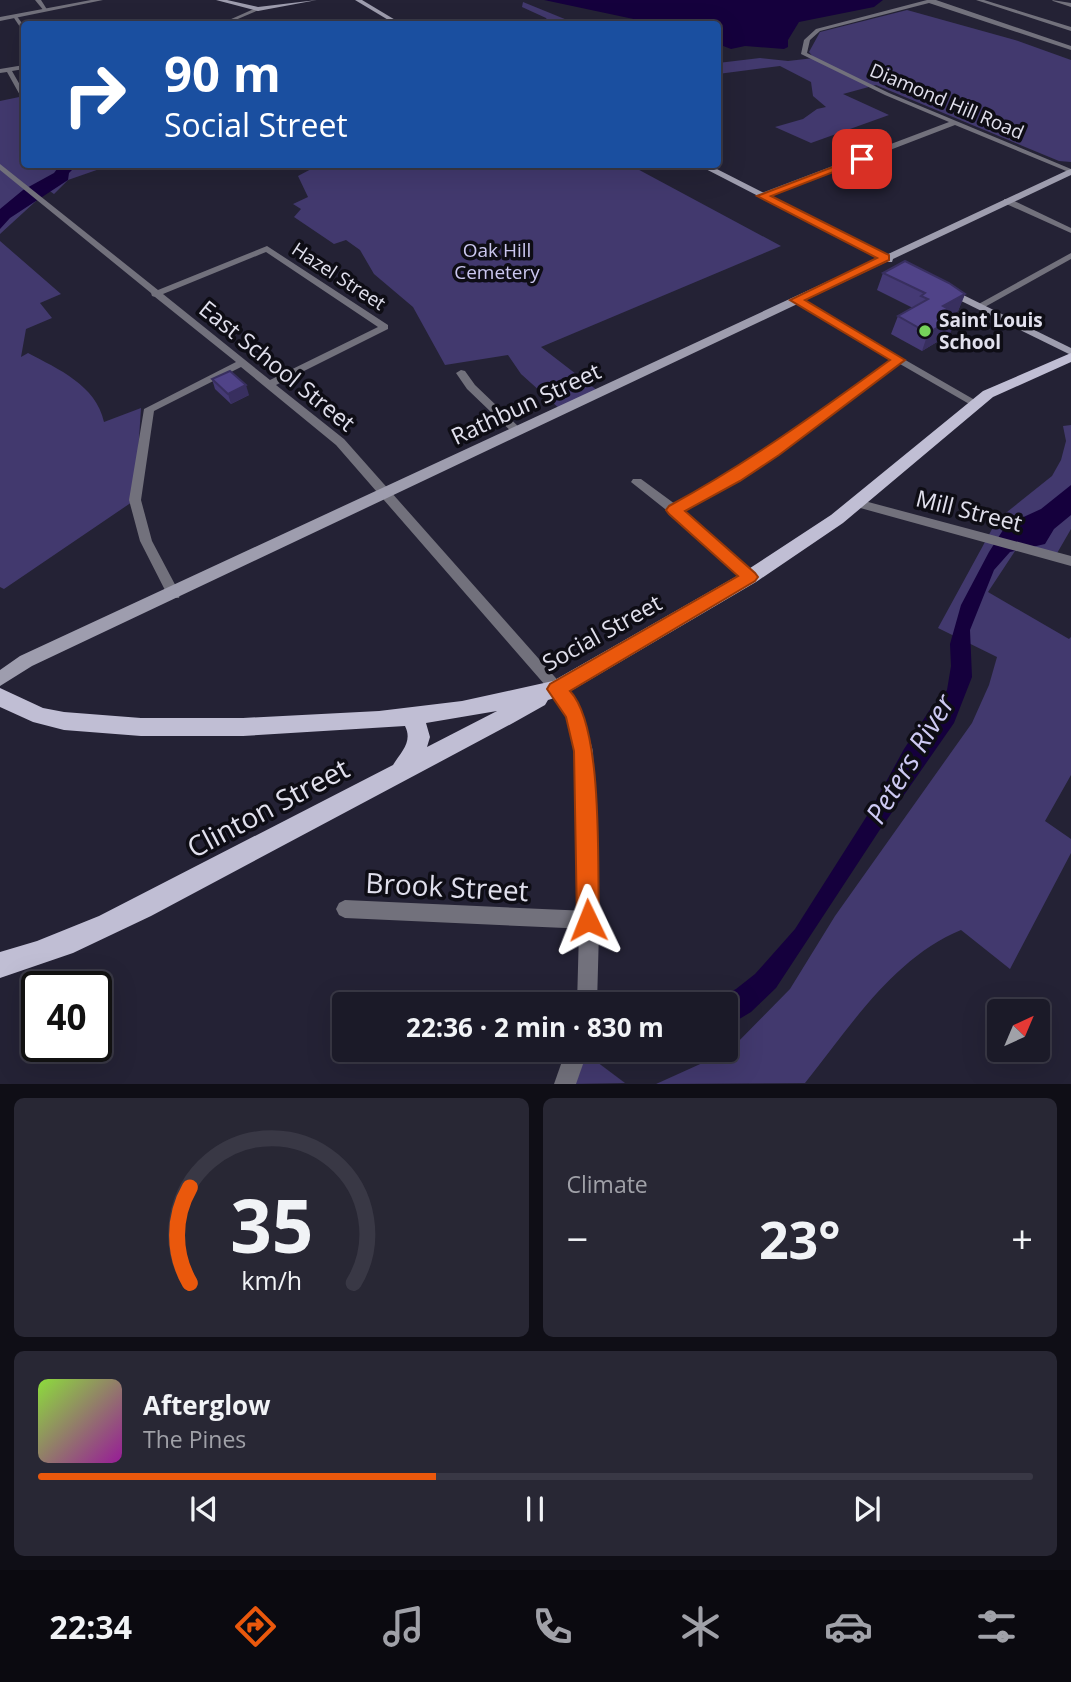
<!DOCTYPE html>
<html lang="en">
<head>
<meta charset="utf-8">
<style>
	:root { --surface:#1b1a28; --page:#282734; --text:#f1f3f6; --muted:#a0a1a8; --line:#393845; --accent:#ea580c }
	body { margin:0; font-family:"Open Sans",sans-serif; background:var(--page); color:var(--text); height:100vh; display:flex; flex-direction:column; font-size:26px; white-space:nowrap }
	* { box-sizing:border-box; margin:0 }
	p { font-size:23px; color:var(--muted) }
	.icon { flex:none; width:38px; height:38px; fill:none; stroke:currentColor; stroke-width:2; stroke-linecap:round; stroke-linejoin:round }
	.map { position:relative; height:1084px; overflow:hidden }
	.sheet { display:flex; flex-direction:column; gap:14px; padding:14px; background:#0f0e16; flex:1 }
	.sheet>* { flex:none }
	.guide { position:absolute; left:21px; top:21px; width:700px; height:147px; border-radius:7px; box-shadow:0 7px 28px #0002,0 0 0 2px var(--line); background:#1a4fa0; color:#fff; overflow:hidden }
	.needle { width:46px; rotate:44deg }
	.controls { position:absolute; left:987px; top:999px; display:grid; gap:14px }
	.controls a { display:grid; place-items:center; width:63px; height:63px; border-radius:7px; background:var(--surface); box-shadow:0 7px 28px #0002,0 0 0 2px var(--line); font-size:35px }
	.speed { position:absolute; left:21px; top:971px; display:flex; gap:14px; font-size:35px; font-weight:700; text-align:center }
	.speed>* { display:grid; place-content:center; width:91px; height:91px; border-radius:50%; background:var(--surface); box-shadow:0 7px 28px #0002,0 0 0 2px var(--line); line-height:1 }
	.speed .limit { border:4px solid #111; border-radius:10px; background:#fff; color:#111 }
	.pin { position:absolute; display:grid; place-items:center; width:60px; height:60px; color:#fff; margin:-30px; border-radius:14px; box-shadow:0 4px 10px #0006 }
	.me { position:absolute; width:77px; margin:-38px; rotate:358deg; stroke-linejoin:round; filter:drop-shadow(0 0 5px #0008) }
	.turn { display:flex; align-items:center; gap:24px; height:147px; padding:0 28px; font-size:32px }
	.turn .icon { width:91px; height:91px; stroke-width:2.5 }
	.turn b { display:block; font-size:49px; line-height:60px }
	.big { font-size:52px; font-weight:700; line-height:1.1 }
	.sheet .widget { flex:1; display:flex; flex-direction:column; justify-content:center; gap:10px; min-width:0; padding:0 24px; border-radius:10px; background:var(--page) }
	.sheet .dial { align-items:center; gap:0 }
	.dial svg { height:182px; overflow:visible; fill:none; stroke:var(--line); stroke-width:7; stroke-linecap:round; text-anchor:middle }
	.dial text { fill:var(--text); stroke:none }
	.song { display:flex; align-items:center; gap:21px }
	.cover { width:84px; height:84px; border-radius:10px; background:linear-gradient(135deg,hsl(90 70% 55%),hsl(300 70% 35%)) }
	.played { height:7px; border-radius:4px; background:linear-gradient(90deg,var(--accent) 40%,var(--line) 40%) }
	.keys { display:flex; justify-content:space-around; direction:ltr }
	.heat { display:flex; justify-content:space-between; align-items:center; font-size:38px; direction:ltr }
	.sheet .tiles { flex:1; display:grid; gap:14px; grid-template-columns:1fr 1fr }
	.widget:last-child { grid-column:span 2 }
	.trip { position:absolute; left:332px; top:992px; width:406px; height:70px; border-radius:7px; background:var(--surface); box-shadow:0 7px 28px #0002,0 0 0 2px var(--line); font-weight:700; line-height:70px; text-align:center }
	.menu { display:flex; height:112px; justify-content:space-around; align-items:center; background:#0b0a10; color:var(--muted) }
	.menu .icon { width:49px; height:49px }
	.menu .on { color:var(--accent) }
	.menu b { font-size:32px; color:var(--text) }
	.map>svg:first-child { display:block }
	.green { fill:#42396e }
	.water { fill:#15003d }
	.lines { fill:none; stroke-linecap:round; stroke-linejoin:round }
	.minor { fill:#72717c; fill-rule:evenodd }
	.tertiary { fill:#72717c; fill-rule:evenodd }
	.secondary { fill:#9e9dae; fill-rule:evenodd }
	.primary { fill:#c0bed4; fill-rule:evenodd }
	.wall { fill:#453a75 }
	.shaded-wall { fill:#382f5f }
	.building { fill:#504388; stroke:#382f5f; stroke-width:2 }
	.route { fill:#ea580c; stroke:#983908; stroke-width:2 }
	.poi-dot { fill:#75d25b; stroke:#0e0d15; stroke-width:2.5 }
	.labels { text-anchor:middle; stroke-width:7; stroke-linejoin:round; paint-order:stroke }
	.far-street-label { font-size:19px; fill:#e1e0ed; stroke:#0e0d15 }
	.far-park-label { font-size:19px; fill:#cbc7ef; stroke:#0e0d15 }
	.far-poi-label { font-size:19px; font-weight:bold; fill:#e1e0ed; stroke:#0e0d15; text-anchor:start }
	.street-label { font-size:23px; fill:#e1e0ed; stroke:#0e0d15 }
	.near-water-label { font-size:28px; font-style:italic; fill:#cdc9f2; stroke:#0e0d15 }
	.near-street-label { font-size:28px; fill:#e1e0ed; stroke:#0e0d15 }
</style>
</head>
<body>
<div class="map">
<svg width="1071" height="1084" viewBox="0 0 1071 1084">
	<rect width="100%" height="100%" fill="#242235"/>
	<!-- green -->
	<g class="green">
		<path d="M523,2L577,24H543L548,21L546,18L522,7Z"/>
		<path d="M907,10L1015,40L1071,60V162L1059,161L876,85L843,94L889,115L811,143L775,127L803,119L817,109L826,107L813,96L811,82L780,66L718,74V63L760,58L788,61L814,58L809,52L820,32Z"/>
		<path d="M24,96V164L111,165L68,180L54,194L37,182L36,201L0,234V101Z"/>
		<path d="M311,165H630L781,246L541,347L598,391L561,410L521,374L508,355L445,365L413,307L374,274L360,250L346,240L334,244L294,217L301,209L293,204L308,197L298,176L315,167Z"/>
		<path d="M0,241L61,294L40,303L52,318L26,329L21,357L28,353C58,369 96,385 104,422L141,408L135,500L4,589L0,587Z"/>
		<path d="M1071,425V529L1056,555L1017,548L988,592L1069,639L1071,637V775L1045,821L1071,839V853L1010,969L961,930C893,958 849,1028 805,1083L656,1084L729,1051L790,989L835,916L972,723L989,685L997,657L938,628L997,520L1052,476L1061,460L1066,441L1063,426Z"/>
		<path d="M581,1050L625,1083L570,1084Z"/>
	</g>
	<!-- water -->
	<g class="water">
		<path d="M544,0H883L874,7L799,22L788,40V47L784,49L745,46L731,49L718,44V24H657Z"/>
		<path d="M60,165H77L69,173L68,180L10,218L0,229V209L23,190L54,173Z"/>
		<path d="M1071,485V515L1054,529L1045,544L1010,552L994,570L970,630L972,677L954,723L879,831L776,988L751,1012L726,1027V1004H706L736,989L755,974L795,929L870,811L904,749L929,711L947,690L951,666L950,644L961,605L989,552L1003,530L1017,520L1041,509Z"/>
	</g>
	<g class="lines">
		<!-- minor -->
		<g class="minor">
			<path d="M35,0H41L48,11H44Z"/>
			<path d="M927,0H936L1071,46V50L929,3L820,31L810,40L807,53L889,93L1071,169V173L955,125L765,198H759V194L949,122L885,95L801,54L804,40L816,29Z"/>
			<path d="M976,0H984L1071,27V31Z"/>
			<path d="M1052,0L1071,3V7L1053,1Z"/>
			<path d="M256,8L261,9L226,24H220Z"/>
			<path d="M12,15H16L24,26V31L22,30Z"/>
			<path d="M24,65V69L12,71L24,92V99L21,97L7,72L0,73V69Z"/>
			<path d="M0,164L158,290L267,246L388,325V329L276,385L344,439L562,685L564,689L562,693L557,695L552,693L336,445L241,367L154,411L141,500L152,541L180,594L179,598H169L140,541L129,500L144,409L236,362L155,297L152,296L151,293L0,170ZM266,252L378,327L270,380L163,294Z"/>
			<path d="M1004,199H1010L1071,228V233L1004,203Z"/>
			<path d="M1071,253V259L983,308H977L975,306Z"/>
			<path d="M796,297L980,403L975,406L971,405L900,364L777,454L738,480L682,511L754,574L756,577L754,580H746L670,513L631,482L633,479H641L675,504L730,474L769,448L893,360L793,302L791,300Z"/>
			<path d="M461,370L465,371L475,385L522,430L523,432L522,434H514L467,389L456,373Z"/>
			<path d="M857,499L1071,556V566L853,506L851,503L853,500Z"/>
			<path d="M345,900L588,911L594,914L597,920L594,926L588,929L345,918L339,915L336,909L339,903Z"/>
		</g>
		<!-- tertiary -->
		<g class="tertiary">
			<path d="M91,0H103L0,21V17Z"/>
			<path d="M557,682L563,684L582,711L593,751L599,931L597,1004H577L579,931L575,751L568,717L549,689L551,684Z"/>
			<path d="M566,1050H588L576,1084H554Z"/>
		</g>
		<!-- secondary -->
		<g class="secondary">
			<path d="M216,0H227L258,7L317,0L258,11Z"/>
			<path d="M355,0H362L402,24H395Z"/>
			<path d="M696,164H707L886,255L1068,170L1071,169V175L893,259L892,262H886L32,666L0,686V670L20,656L878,258Z"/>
			<path d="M947,287L1071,348V355L943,292L942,290Z"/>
		</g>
		<!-- primary -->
		<path class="primary" d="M1071,353V362L993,397L843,523L756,582L564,695L548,700L545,705L513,723L151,916L73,953L0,978V952L37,941L99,916L393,765C401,752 413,742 405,726L243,736H141L64,730L33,722L0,707V688L43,708L64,712L141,718H243L379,711L462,701L553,681L744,572L831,515L983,391ZM497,711L427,747L430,737L426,723Z"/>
	</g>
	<!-- wall -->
	<g class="wall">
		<path d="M883,273L965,294L958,311L952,315L950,334L922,351L891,334L898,316L913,308L877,290Z"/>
		<path d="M212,379L249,395L231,404L215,389Z"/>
	</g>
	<!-- shaded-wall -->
	<g class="shaded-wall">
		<path d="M965,294L958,311L944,319L957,317L950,334L922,351L928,333L943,306Z"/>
		<path d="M246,385L249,395L231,404L228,394Z"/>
	</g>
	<!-- building -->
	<g class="building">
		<path d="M905,261L949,283L965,294L943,306L948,309L945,311L957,317L928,333L898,316L928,299L921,296L925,293L883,273Z"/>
		<path d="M230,371L246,385L228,394L212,379Z"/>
	</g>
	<!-- route -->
	<path class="route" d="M859,157L867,159L771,196L889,255V260L805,300L905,360L779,455L740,481L685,511L755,573L758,577L755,581L570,691C604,727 597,867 599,920L596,928L588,931L580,928L577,920L574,751L566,717L547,689L550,684L738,576L669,514L666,510L669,506C748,463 817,413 890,360L790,300L877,258L757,196Z"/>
	<!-- markers -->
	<circle class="poi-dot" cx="925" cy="331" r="7"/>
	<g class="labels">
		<!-- far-street labels -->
		<g class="far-street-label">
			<text transform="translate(947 101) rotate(23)" y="7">Diamond Hill Road</text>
			<text transform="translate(339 276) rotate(33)" y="7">Hazel Street</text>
		</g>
		<!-- far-park labels -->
		<g class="far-park-label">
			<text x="497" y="257">Oak Hill<tspan x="497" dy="22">Cemetery</tspan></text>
		</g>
		<!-- far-poi labels -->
		<g class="far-poi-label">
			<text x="939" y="327">Saint Louis<tspan x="939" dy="22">School</tspan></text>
		</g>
		<!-- street labels -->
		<g class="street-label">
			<text transform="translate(277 366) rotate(39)" y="8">East School Street</text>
			<text transform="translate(526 404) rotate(-25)" y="8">Rathbun Street</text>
			<text transform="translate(969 511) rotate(14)" y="8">Mill Street</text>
			<text transform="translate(602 633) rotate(-29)" y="8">Social Street</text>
		</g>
		<!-- near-water labels -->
		<g class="near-water-label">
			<text transform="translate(910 759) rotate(-59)" y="10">Peters River</text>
		</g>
		<!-- near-street labels -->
		<g class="near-street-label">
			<text transform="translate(268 808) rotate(-28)" y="10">Clinton Street</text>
			<text transform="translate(447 887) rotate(3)" y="10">Brook Street</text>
		</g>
	</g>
</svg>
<div class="controls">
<a><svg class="needle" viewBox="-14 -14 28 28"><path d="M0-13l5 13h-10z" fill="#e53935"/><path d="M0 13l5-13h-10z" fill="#a0a1a8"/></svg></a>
</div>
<div class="speed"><div class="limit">40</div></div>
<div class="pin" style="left:862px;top:159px;background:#d93025"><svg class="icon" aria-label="arrive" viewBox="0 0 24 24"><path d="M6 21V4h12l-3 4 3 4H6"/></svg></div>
<svg class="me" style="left:588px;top:920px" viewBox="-20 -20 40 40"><path d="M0-17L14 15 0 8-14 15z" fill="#ea580c" stroke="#fff" stroke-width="4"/></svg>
<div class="trip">22:36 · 2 min · 830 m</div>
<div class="guide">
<div class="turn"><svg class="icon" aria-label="right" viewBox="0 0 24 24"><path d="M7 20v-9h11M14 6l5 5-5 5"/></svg><div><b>90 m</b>Social Street</div></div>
</div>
</div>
<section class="sheet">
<div class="tiles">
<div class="widget dial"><svg viewBox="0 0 100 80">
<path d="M14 69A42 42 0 1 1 86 69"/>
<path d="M14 69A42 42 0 0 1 14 27" stroke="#ea580c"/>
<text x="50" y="56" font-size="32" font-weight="700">35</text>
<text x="50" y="72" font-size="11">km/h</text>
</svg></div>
<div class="widget"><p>Climate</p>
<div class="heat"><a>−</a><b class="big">23°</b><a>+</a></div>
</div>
<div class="widget">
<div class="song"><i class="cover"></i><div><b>Afterglow</b><p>The Pines</p></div></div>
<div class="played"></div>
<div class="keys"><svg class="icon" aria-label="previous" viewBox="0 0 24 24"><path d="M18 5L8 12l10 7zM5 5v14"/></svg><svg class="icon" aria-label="pause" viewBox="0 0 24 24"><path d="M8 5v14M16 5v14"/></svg><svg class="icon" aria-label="next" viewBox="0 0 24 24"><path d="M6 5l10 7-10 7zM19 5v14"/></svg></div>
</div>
</div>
</section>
<nav class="menu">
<b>22:34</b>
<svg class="icon on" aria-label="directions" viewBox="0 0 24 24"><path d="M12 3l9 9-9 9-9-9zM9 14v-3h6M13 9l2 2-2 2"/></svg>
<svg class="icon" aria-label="music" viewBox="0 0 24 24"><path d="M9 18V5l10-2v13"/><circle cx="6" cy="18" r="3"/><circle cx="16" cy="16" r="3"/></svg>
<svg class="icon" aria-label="phone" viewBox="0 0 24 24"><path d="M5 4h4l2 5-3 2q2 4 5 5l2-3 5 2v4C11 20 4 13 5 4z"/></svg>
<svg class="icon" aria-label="climate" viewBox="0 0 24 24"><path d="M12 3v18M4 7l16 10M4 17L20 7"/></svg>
<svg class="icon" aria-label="car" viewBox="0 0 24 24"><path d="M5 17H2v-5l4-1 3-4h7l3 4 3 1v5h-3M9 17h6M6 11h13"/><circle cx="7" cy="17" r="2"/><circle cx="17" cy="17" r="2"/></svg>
<svg class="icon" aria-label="filters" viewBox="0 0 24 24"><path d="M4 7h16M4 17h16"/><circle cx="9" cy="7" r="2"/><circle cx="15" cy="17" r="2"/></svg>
</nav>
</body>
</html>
